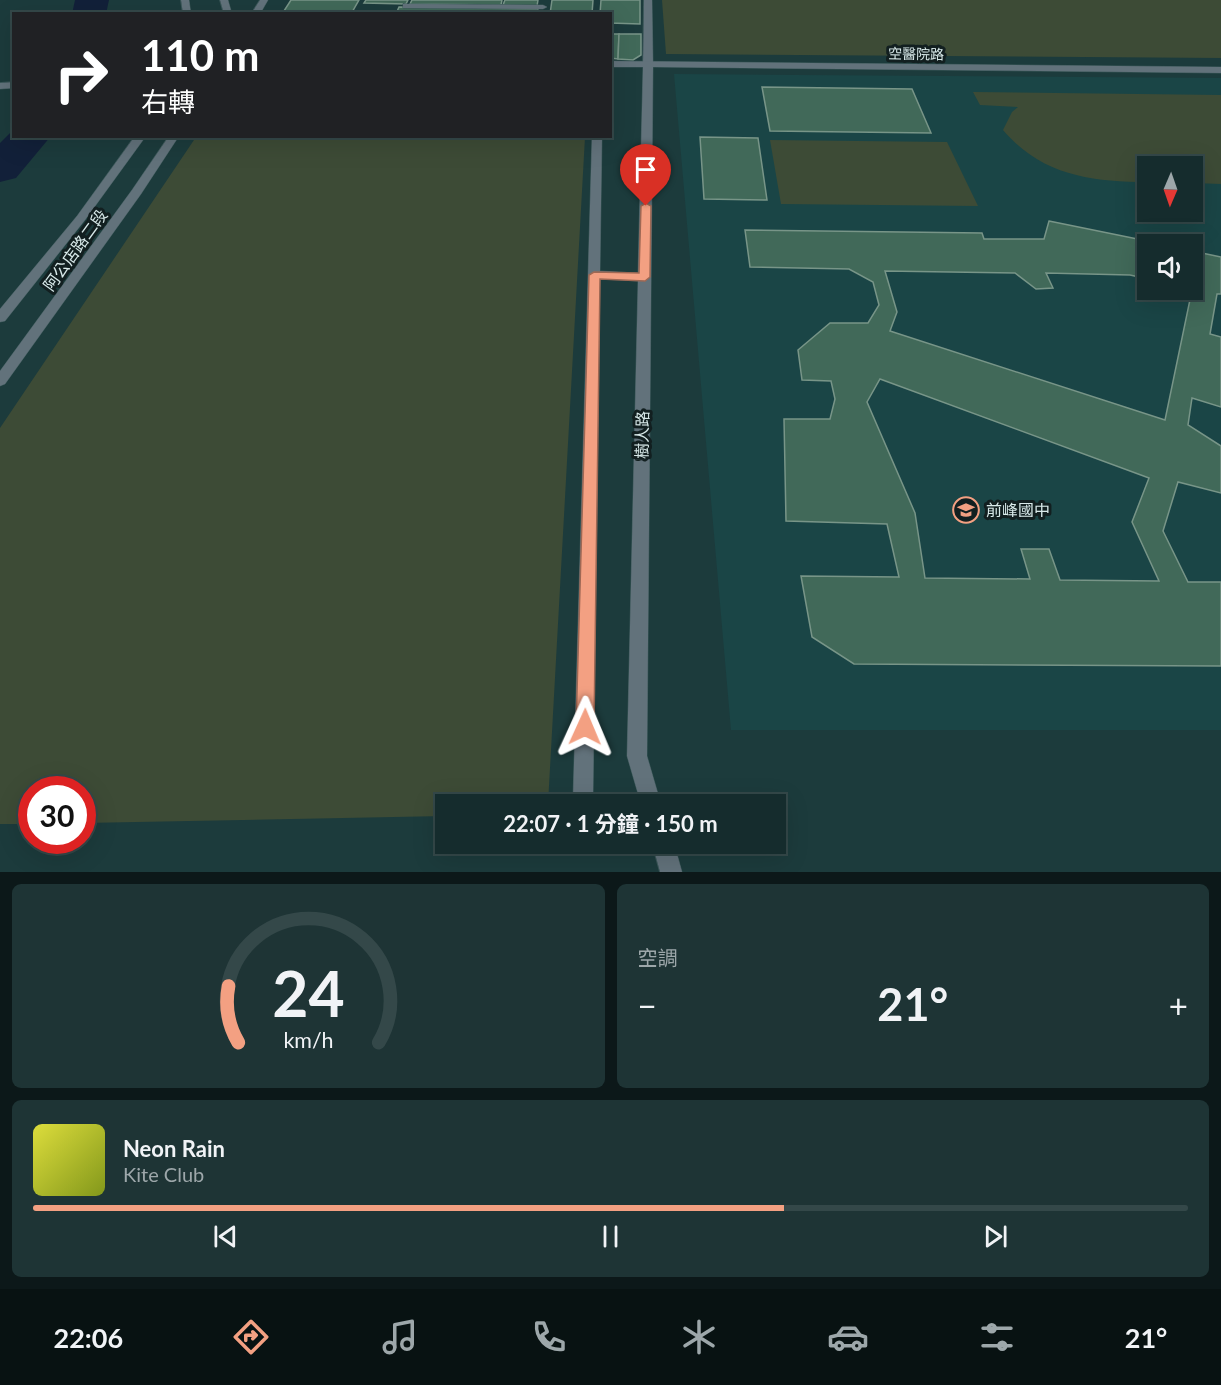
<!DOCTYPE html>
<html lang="zh-TW">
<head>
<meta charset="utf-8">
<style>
	:root { --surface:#152c2d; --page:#1e3435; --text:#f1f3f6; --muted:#9da7aa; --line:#344849; --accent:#f3a082 }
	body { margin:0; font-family:Lato,"Noto Sans TC",sans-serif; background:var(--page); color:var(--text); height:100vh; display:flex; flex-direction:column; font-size:22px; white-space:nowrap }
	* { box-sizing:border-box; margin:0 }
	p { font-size:20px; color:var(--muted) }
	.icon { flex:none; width:33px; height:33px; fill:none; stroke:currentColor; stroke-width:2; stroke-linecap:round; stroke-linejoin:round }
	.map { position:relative; height:872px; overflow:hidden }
	.details { display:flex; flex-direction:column; gap:12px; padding:12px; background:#0c1819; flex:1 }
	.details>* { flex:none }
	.banner { position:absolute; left:12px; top:12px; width:600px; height:126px; border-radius:0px; box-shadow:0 6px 24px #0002,0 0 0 2px var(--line); background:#202124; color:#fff; overflow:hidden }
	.needle { width:39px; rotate:182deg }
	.buttons { position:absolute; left:1137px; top:156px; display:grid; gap:12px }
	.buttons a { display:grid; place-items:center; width:66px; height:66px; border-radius:0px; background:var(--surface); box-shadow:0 6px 24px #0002,0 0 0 2px var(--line); font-size:30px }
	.speed { position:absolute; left:18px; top:776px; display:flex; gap:12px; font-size:30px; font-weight:700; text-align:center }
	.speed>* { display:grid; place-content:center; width:78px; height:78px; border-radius:50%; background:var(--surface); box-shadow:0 6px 24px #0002,0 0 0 2px var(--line); line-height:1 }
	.speed .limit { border:9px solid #d22; background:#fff; color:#111 }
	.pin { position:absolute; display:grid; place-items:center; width:51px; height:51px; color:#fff; margin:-62px -26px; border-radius:50% 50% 50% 0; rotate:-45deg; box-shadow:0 0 6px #0007 }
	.pin .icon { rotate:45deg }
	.me { position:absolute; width:66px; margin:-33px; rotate:1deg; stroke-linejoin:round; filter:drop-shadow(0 0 4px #0008) }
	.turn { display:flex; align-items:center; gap:21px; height:126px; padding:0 30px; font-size:27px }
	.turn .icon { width:78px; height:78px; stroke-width:2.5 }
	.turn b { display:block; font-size:42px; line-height:51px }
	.big { font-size:45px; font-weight:700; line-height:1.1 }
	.details .widget { flex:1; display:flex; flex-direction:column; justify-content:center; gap:9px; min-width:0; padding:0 21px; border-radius:9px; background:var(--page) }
	.details .dial { align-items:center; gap:0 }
	.dial svg { height:156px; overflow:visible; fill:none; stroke:var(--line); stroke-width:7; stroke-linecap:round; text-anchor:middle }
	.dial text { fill:var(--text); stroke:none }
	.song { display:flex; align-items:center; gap:18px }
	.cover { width:72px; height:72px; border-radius:9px; background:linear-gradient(135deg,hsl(60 70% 55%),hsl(70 70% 35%)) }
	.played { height:6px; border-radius:3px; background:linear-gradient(90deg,var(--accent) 65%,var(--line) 65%) }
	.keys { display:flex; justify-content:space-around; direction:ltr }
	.heat { display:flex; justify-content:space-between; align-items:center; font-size:33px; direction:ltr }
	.details .tiles { flex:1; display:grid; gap:12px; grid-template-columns:1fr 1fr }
	.widget:last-child { grid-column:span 2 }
	.trip { position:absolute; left:435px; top:794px; width:351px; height:60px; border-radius:0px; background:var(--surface); box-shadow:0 6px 24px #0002,0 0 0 2px var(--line); font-weight:700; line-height:60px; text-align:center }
	.tabs { display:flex; height:96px; justify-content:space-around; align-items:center; background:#081212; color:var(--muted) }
	.tabs .icon { width:42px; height:42px }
	.tabs .on { color:var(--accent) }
	.tabs b { font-size:27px; color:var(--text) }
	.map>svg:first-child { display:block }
	.built { fill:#1a4546; fill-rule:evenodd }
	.green { fill:#3d4b36 }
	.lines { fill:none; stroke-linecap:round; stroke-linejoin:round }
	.river { fill:#122039; fill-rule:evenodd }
	.building { fill:#416959; stroke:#789588; stroke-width:1.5; fill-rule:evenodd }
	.lane-casing { stroke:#3a5758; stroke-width:1 }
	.street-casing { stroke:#3a5758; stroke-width:1 }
	.lane { fill:#62727b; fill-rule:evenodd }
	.street { fill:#62727b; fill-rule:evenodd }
	.route { fill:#f3a082; stroke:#9e6854; stroke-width:1.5 }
	.labels { text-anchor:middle; stroke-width:6; stroke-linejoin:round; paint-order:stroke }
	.far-street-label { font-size:14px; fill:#d9eaea; stroke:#121f20 }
	.street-label { font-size:16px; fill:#d9eaea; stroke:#121f20 }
	.poi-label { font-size:16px; fill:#d9eaea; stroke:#121f20; text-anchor:start }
</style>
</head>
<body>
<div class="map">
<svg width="1221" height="872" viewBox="0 0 1221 872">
	<rect width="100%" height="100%" fill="#1c3b3c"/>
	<!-- built -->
	<path class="built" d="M674,74L1221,78V730H731ZM1148,166H1192V212H1148ZM1148,244H1192V290H1148Z"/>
	<!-- green -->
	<g class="green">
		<path d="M662,0H1221V58L666,54Z"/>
		<path d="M973,92L1221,95V184L1193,183L1192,166H1148L1147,182C1091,182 1041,175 1003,130L1012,112L1018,107L980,105Z"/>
		<path d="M196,137H585L548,804H446L445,816L83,823L82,789H32L31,824H0V428Z"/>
		<path d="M770,140L947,142L978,206L781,204Z"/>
	</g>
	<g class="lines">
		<!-- river -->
		<g class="river">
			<path d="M75,0H109L106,14H72Z"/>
			<path d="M14,129V136H51L16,178L0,182V143Z"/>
		</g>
	</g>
	<!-- building -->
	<g class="building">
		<path d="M291,0H359L351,14H282Z"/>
		<path d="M366,0H408L406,4L364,3Z"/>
		<path d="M412,0H502L501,5L410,4Z"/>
		<path d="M505,0H538L537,6L503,5Z"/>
		<path d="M552,0H593L592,14H550Z"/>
		<path d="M601,0H640V24L610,23V14H600Z"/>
		<path d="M399,7L538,9L537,14H396Z"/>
		<path d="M610,34H619L618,59L610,58Z"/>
		<path d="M619,34H641V55L633,60L618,59Z"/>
		<path d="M762,87L912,89L931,133L770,131Z"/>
		<path d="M700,137L758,138L767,200L704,199Z"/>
		<path d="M1049,221L1162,244H1148V279L1130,275L1046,273L1053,288L1036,289L1015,273L885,271L897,312L890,331L1165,420L1192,290V251L1221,257V294H1217L1210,334L1221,337V407L1192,398L1188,425L1221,446V493L1178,482L1163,531L1188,582H1221V666L854,664L812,637L801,576L899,577L887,524L786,521L784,419H830L835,399L831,381L802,380L798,350L830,323H868L879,305L873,282L849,269L750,267L745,230L982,233L984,239H1044ZM880,379L1149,478L1132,522L1159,581L1060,580L1049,549H1021L1030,579L925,578L915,513L867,402Z"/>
	</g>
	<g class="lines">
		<!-- lane casing -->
		<g class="lane-casing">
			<g id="lane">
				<path d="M644,0H652L653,64L648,67L643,64Z"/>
				<path d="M406,4L543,5L547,7L543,9L403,8V4Z"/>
			</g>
		</g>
		<!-- street casing -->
		<g class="street-casing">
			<g id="street">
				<path d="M181,0H189L191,14H183Z"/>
				<path d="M220,0H228L232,14H224Z"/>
				<path d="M260,0H268L260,14H251Z"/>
				<path d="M610,61L1221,67V73L653,67L647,756L661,804H641L627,756L638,281L600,279L593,798L591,804H575L573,798L592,136H602L600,271L638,273L643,67H610Z"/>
				<path d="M14,82V88L0,89V83Z"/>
				<path d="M135,136H146L85,220L5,321L0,322V309L77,216Z"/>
				<path d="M169,136H179L141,194L5,384L0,386V371L132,190Z"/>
				<path d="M652,843H674L682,872H660Z"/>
			</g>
		</g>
		<!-- lane -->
		<use href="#lane" class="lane"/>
		<!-- street -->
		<use href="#street" class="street"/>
	</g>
	<!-- route -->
	<path class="route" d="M646,203L651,206L650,277L645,281L600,279L594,727L591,733L585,735L578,733L576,727L589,275L594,272L639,273L641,206Z"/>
	<!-- icons -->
	<defs>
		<g id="school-ring" transform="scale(1.35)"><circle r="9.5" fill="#121f20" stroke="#f3a082" stroke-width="1.5"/><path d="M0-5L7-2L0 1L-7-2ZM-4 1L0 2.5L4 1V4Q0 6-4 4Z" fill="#f3a082"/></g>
	</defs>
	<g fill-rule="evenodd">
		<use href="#school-ring" x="966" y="510"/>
	</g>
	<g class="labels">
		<!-- far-street labels -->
		<g class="far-street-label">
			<text transform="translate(916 54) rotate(1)" y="5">空醫院路</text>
		</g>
		<!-- street labels -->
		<g class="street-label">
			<text transform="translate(75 250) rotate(-54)" y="6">阿公店路二段</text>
			<text transform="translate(642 435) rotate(-89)" y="6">樹人路</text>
		</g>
		<!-- poi labels -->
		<g class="poi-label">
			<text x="986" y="516">前峰國中</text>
		</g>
	</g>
</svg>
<div class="buttons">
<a><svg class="needle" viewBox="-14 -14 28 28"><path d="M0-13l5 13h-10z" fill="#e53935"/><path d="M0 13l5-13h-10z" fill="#9da7aa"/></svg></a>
<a><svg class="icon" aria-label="sound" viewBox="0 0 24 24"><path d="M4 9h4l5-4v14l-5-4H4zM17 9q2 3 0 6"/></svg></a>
</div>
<div class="speed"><div class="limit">30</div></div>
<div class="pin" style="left:646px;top:206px;background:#d93025"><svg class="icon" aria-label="arrive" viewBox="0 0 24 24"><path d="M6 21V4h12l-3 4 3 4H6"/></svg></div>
<svg class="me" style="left:585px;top:727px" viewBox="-20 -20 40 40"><path d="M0-17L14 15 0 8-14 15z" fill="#f3a082" stroke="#fff" stroke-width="4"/></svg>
<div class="trip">22:07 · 1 分鐘 · 150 m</div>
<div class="banner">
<div class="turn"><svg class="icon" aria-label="right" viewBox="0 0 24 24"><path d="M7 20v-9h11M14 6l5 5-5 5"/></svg><div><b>110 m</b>右轉</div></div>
</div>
</div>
<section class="details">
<div class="tiles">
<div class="widget dial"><svg viewBox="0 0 100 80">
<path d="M14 69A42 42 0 1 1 86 69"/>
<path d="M14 69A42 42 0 0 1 9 40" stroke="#f3a082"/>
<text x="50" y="56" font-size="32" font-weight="700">24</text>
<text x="50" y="72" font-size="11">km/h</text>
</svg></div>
<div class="widget"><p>空調</p>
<div class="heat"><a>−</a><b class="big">21°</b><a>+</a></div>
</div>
<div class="widget">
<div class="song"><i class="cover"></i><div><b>Neon Rain</b><p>Kite Club</p></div></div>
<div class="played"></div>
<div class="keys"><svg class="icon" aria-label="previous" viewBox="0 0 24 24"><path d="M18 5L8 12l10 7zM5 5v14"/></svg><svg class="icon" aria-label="pause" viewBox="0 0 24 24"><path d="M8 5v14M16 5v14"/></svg><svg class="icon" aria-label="next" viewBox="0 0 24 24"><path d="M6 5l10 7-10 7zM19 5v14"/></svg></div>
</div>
</div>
</section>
<nav class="tabs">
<b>22:06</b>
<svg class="icon on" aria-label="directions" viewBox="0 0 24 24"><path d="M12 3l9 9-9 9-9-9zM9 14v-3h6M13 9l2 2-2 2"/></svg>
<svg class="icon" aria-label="music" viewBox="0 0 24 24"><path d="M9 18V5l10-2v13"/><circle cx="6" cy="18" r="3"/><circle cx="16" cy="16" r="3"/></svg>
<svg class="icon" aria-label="phone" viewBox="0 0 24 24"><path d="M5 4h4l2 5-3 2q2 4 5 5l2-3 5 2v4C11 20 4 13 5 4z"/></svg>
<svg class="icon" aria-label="climate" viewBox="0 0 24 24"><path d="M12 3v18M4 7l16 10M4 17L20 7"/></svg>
<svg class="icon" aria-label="car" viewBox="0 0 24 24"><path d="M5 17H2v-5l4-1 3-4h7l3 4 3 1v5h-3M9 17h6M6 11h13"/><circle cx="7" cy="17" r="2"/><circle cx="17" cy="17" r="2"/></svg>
<svg class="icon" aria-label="filters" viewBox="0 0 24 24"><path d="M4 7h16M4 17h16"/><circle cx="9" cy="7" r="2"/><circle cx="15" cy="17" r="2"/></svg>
<b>21°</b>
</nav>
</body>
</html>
